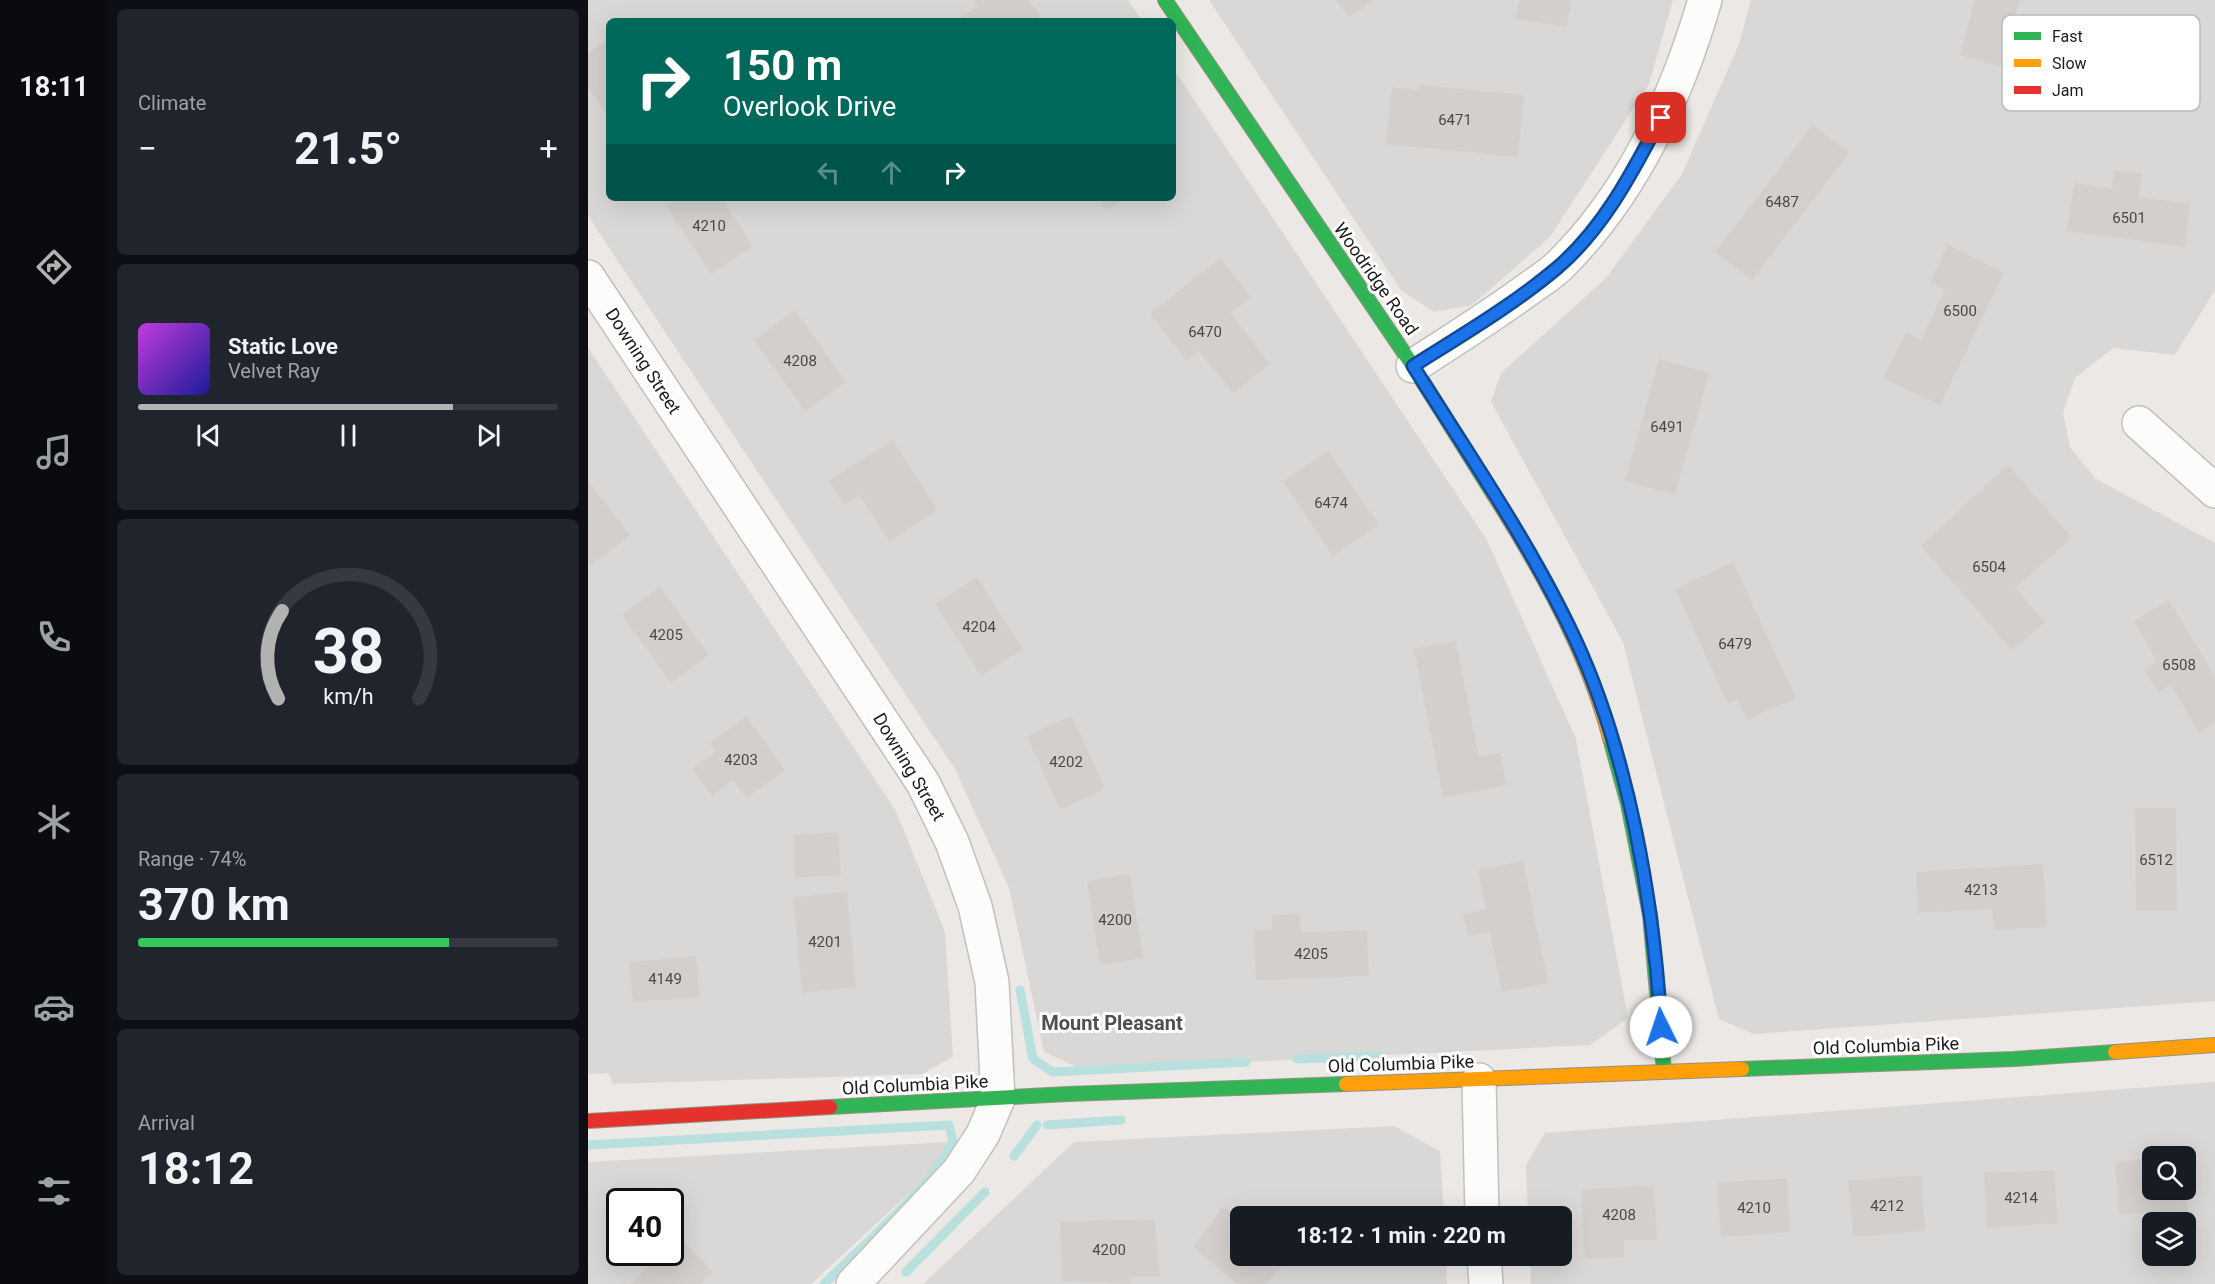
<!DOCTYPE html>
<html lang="en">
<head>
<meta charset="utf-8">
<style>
	:root { --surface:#171b24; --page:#20242c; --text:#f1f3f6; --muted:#9ea1a6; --line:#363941; --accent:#b2b2b3 }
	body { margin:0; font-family:Roboto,sans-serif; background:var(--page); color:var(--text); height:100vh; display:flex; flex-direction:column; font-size:22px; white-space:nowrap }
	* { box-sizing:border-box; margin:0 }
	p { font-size:20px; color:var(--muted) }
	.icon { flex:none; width:33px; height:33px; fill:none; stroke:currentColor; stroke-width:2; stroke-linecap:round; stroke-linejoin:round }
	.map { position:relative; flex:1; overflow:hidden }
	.side { display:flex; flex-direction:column; gap:9px; padding:9px; background:#0d0f14; width:480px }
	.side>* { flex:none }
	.banner { position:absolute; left:18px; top:18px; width:570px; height:183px; border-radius:9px; box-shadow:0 6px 24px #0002; background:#00695c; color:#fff; overflow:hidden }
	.fabs { position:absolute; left:1554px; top:1146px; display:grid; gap:12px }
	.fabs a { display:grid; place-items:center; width:54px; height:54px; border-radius:9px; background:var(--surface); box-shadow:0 6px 24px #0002; font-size:30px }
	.speed { position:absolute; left:18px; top:1188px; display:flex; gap:12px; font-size:30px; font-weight:700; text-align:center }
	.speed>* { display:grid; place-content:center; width:78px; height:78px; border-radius:50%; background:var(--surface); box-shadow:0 6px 24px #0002; line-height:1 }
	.speed .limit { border:3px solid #111; border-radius:9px; background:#fff; color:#111 }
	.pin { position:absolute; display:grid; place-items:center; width:51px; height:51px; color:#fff; margin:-26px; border-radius:12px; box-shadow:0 3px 9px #0006 }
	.me { position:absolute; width:66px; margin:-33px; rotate:356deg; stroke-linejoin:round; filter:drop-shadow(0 0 4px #0008) }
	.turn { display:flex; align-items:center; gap:21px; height:126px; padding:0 18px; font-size:27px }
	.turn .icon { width:78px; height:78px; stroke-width:2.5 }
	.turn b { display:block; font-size:42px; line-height:51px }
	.lanes { display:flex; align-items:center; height:57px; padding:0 18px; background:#0003; justify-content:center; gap:30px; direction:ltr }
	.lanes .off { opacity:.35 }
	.big { font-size:45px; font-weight:700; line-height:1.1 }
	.side .widget { flex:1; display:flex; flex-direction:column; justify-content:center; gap:9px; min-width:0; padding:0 21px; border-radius:9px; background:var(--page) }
	.side .dial { align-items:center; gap:0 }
	.dial svg { height:156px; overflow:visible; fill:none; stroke:var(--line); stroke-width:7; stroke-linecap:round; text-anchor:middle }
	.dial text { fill:var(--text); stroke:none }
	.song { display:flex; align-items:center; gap:18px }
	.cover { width:72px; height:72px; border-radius:9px; background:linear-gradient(135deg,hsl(290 70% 55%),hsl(240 70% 35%)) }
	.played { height:6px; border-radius:3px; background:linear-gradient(90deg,var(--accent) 75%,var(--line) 75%) }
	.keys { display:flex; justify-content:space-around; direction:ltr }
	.heat { display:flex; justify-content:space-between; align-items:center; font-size:33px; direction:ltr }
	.charge { height:9px; border-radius:4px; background:linear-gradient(90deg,#34c759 74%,var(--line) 0) }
	.trip { position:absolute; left:642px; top:1206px; width:342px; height:60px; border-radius:9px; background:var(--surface); box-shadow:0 6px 24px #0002; font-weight:700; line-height:60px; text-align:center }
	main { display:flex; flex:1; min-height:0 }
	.tabs { display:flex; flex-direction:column; width:108px; justify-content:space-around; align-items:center; background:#090b0e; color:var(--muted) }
	.tabs .icon { width:42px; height:42px }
	.tabs .current { color:var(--accent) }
	.tabs b { font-size:27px; color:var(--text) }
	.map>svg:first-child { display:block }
	.residential { fill:#dad8d6; fill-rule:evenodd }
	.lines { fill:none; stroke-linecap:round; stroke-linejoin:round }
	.stream { stroke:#b7e0df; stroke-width:9 }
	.building { fill:#d3cfcd }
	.street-casing { stroke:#c2c0bf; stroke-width:36 }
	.fast-casing { stroke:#95927d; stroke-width:16 }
	.slow-casing { stroke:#95927d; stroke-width:16 }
	.jam-casing { stroke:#95927d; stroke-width:16 }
	.street { stroke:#fcfcfb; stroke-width:33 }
	.fast { stroke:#30b455; stroke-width:14 }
	.slow { stroke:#ff9f0a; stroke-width:14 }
	.jam { stroke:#e5322d; stroke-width:14 }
	.route-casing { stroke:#114b97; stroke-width:15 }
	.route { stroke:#1a73e8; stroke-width:10 }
	.labels { text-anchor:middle; stroke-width:6; stroke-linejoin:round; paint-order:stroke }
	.number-label { font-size:15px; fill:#4a4948 }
	.street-label { font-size:18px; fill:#1c1c1c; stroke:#fff }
	.neighbourhood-label { font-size:20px; font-weight:bold; fill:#4f4f4f; stroke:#fff }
	.key { fill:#fff; stroke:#bbb; stroke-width:1.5 }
	.key-label { font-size:16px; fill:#1c1c1c }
</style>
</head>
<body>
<main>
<nav class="tabs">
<b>18:11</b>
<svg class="icon current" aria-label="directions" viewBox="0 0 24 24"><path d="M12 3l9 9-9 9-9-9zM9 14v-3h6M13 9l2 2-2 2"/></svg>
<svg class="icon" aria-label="music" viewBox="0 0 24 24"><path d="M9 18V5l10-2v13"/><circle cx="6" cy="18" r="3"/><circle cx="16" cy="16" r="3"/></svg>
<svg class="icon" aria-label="phone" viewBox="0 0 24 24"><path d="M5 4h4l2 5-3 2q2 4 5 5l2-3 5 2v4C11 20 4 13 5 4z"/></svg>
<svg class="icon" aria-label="climate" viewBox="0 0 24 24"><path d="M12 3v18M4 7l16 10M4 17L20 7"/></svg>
<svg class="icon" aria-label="car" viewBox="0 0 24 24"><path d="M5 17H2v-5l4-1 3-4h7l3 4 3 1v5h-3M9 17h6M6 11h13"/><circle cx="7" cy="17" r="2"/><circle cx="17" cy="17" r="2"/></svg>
<svg class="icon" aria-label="filters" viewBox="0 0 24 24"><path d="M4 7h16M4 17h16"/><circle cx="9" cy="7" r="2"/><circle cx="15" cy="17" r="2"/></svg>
</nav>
<section class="side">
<div class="widget"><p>Climate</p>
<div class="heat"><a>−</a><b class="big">21.5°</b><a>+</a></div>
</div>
<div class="widget">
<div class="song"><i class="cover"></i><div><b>Static Love</b><p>Velvet Ray</p></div></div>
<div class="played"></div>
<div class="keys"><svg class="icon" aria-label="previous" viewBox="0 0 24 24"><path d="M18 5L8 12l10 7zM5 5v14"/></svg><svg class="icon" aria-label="pause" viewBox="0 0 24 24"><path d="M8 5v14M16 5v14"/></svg><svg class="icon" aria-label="next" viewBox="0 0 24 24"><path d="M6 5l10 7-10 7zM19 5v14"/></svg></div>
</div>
<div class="widget dial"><svg viewBox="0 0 100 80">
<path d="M14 69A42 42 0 1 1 86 69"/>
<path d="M14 69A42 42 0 0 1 16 24" stroke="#b2b2b3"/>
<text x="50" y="56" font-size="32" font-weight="700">38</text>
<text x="50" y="72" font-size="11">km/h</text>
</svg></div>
<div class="widget"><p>Range · 74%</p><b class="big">370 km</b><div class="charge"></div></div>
<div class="widget"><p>Arrival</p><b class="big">18:12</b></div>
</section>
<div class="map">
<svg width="1627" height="1284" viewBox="0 0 1627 1284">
	<rect width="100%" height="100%" fill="#ebe8e5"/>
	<!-- residential -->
	<g class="residential">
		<path d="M0,0H540L554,21H21V198H585V68L899,540L988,739L1040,1018L1002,1045L496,1070L456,1052L421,888L367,769L0,216Z"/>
		<path d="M621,0H1085L1061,84L962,237L884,305L846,312L813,290Z"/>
		<path d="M1163,0H1627V290L1587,355L1525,348L1487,378L1475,412L1482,447L1508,479L1627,543V1001L1165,1034L1131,1019L1035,642L903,402L913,373L1018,278L1094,174L1151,44Z"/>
		<path d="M0,348L308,811L357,932L365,1057L334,1074L25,1084L20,1073L0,1074Z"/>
		<path d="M1627,1082V1284H943L942,1256H974V1216H940L938,1165L957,1133ZM1564,1156H1598V1190H1564ZM1564,1222H1598V1256H1564Z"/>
		<path d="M806,1126L852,1151L856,1216H652V1256H858L859,1284H335L486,1142Z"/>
		<path d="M378,1141L223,1284H0V1162ZM32,1202H82V1252H32Z"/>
	</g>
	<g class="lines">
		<!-- stream -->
		<g class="stream">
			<path d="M432,990L445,1059L465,1072L658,1062"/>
			<path d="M709,1059L792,1056"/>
			<path d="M459,1125L533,1120"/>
			<path d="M0,1145L361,1125L365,1141C346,1185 272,1248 236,1284"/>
			<path d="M426,1156L449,1125"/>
			<path d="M318,1272L397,1192"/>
		</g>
	</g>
	<!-- building -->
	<g class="building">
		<path d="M385,0H440L452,16L445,21H369L390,6Z"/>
		<path d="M748,0H786L761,17Z"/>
		<path d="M931,0H983L979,27L928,19Z"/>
		<path d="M1387,0H1432L1424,26L1442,31L1430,72L1372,55Z"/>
		<path d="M21,39V117L0,87V53Z"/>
		<path d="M832,85L936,95L930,157L798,144L804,87L832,90Z"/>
		<path d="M1225,125L1261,153L1164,280L1127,252Z"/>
		<path d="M1526,170L1554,174L1551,197L1602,204L1597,247L1479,231L1486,183L1524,189Z"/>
		<path d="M89,198H133L165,246L123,274L78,206Z"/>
		<path d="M509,198H537L518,211Z"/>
		<path d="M1360,245L1416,273L1352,405L1295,378L1318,333L1333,340L1357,290L1342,282Z"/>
		<path d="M632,258L663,297L642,313L682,364L645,393L611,351L599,361L562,314Z"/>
		<path d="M207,310L258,382L217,411L166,340Z"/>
		<path d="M1071,359L1121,373L1087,495L1037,481Z"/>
		<path d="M305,440L349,510L301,541L271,495L256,505L241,481Z"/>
		<path d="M740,451L791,525L745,556L695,481Z"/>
		<path d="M1420,465L1484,538L1427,588L1457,622L1424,650L1333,546Z"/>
		<path d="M0,481L42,535L3,565L0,560Z"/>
		<path d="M1145,562L1208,698L1159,720L1149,700L1140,704L1087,589Z"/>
		<path d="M389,577L435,649L393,676L347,604Z"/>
		<path d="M72,587L121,655L83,683L34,615Z"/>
		<path d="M1581,600L1627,677V723L1611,733L1583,685L1570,692L1556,669L1569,661L1546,621Z"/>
		<path d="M868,641L891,757L912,753L918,785L855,798L826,649Z"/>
		<path d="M158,716L197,770L158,798L145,780L124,796L104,768L128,752L122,743Z"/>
		<path d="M484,716L517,789L472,809L439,736Z"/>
		<path d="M1547,808H1588L1589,911H1548Z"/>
		<path d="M250,832L253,875L207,878L205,835Z"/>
		<path d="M935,861L960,983L914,992L902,932L880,936L875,914L898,909L890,870Z"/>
		<path d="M1455,864L1459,927L1406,930L1404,909L1330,913L1328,872Z"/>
		<path d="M542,874L555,958L512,965L499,881Z"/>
		<path d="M259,892L268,987L214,993L205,897Z"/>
		<path d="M712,914L713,932L779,930L781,976L668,980L666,930L684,929V915Z"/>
		<path d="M108,956L112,997L45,1002L41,962Z"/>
		<path d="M1564,1158V1190H1599L1600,1212L1531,1214L1527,1162Z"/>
		<path d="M1466,1170L1470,1223L1399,1228L1396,1173Z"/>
		<path d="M1333,1175L1337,1231L1265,1237L1260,1181Z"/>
		<path d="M1199,1178L1202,1232L1133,1237L1129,1183Z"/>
		<path d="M1066,1185L1069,1240H1036V1257L997,1259L993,1190Z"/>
		<path d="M679,1206L692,1216H672Z"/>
		<path d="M635,1207L652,1218V1256H698L701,1258L678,1284H650L605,1247Z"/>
		<path d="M567,1219L572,1277H541L542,1284L474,1281L472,1222Z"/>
		<path d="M91,1237L125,1272L112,1284H42L75,1252H82V1245Z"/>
	</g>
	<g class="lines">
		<!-- street casing -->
		<g class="street-casing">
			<g id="street">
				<path d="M0,277L335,783L364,842L387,906L404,982L410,1099L395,1134L371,1171L265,1284"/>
				<path d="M825,366C864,341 902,317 939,290C950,282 962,275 972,265C1044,194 1089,96 1117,0"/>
				<path d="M1551,423L1627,491"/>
				<path d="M891,1080L894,1216"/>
				<path d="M896,1256L898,1284"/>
			</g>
		</g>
		<!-- fast casing -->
		<g class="fast-casing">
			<g id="fast">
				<path d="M577,0L825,366L906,495"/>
				<path d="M1022,738L1040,804L1062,915L1076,1071"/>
				<path d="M1154,1069L1426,1059L1527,1052"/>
				<path d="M242,1107L480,1094L758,1084"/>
			</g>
		</g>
		<!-- slow casing -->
		<g class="slow-casing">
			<g id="slow">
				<path d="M906,495C954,571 999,651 1022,738"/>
				<path d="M1527,1052L1627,1045"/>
				<path d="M758,1084L1154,1069"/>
			</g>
		</g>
		<!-- jam casing -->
		<g class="jam-casing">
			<path id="jam" d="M0,1121L242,1107"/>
		</g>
		<!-- street -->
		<use href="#street" class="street"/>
		<!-- fast -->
		<use href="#fast" class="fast"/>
		<!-- slow -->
		<use href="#slow" class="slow"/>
		<!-- jam -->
		<use href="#jam" class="jam"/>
	</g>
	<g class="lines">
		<!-- route casing -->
		<g class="route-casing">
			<path id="route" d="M1073,118C1045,171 1016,228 969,268C925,305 874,335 825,366C881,455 942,543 987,639C1040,753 1066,902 1073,1027"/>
		</g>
		<!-- route -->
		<use href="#route" class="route"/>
	</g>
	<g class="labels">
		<!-- number labels -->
		<g class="number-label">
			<text x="867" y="125">6471</text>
			<text x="1194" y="207">6487</text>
			<text x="1541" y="223">6501</text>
			<text x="121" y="231">4210</text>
			<text x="1372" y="316">6500</text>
			<text x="617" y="337">6470</text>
			<text x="212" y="366">4208</text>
			<text x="1079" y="432">6491</text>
			<text x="743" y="508">6474</text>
			<text x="1401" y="572">6504</text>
			<text x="391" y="632">4204</text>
			<text x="78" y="640">4205</text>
			<text x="1147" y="649">6479</text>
			<text x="1591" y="670">6508</text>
			<text x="153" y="765">4203</text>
			<text x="478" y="767">4202</text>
			<text x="1568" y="865">6512</text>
			<text x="1393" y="895">4213</text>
			<text x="527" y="925">4200</text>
			<text x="237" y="947">4201</text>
			<text x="723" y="959">4205</text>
			<text x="77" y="984">4149</text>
			<text x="1433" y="1203">4214</text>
			<text x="1299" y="1211">4212</text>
			<text x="1166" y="1213">4210</text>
			<text x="1031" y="1220">4208</text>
			<text x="521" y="1255">4200</text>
		</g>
		<!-- street labels -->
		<g class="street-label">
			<text transform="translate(788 279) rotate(55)" y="6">Woodridge Road</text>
			<text transform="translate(55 361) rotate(57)" y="6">Downing Street</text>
			<text transform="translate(321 767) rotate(59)" y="6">Downing Street</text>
			<text transform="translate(1298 1046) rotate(-2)" y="6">Old Columbia Pike</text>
			<text transform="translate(813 1064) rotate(-2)" y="6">Old Columbia Pike</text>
			<text transform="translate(327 1085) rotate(-3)" y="6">Old Columbia Pike</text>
		</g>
		<!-- neighbourhood labels -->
		<g class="neighbourhood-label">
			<text x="524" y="1030">Mount Pleasant</text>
		</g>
	</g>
	<!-- legend -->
	<rect x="1414" y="15" width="198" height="96" rx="9" class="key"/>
	<rect x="1426" y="32" width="27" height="8" fill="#30b455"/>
	<rect x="1426" y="59" width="27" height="8" fill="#ff9f0a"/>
	<rect x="1426" y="86" width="27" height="8" fill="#e5322d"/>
	<g class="key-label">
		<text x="1464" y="42">Fast</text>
		<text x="1464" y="69">Slow</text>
		<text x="1464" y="96">Jam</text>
	</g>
</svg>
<div class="fabs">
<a><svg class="icon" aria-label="search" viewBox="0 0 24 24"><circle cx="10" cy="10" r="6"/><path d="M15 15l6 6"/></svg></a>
<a><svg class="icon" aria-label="layers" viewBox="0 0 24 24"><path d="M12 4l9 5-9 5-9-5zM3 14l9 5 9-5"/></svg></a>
</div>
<div class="speed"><div class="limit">40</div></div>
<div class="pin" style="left:1073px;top:118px;background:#d93025"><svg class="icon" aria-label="arrive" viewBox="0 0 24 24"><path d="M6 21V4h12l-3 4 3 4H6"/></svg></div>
<svg class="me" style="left:1073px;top:1027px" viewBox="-20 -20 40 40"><circle r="19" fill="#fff"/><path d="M0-13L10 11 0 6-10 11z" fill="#1a73e8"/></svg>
<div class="trip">18:12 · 1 min · 220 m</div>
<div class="banner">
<div class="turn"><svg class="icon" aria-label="right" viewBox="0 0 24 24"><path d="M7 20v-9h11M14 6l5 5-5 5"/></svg><div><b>150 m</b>Overlook Drive</div></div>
<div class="lanes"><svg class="icon off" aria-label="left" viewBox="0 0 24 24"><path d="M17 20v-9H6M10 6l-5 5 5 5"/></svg><svg class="icon off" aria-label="ahead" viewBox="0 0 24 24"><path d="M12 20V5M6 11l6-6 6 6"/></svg><svg class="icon" aria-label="right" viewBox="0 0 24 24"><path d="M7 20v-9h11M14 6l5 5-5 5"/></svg></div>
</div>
</div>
</main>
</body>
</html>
